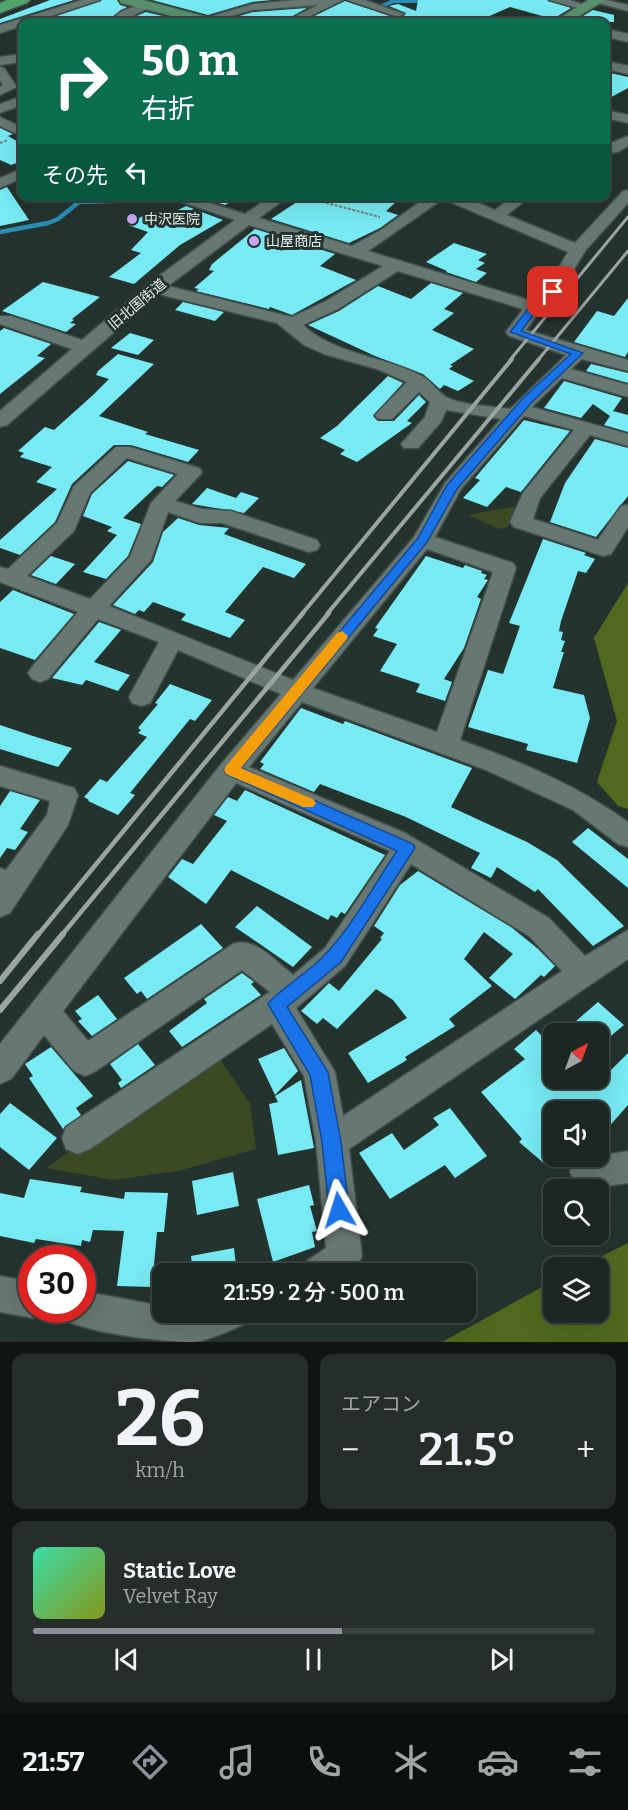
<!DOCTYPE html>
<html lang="ja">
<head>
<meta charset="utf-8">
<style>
	:root { --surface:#1c2623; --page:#252e2b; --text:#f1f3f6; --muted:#a0a5a6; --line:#3a4341; --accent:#8c9099 }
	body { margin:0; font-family:Bitter,"Noto Sans JP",serif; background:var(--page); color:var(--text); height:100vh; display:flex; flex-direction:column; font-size:22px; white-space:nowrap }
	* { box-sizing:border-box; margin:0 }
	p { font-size:20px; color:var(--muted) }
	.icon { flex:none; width:33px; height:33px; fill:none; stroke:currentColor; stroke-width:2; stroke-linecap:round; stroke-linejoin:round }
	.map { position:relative; height:1342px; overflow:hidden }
	.details { display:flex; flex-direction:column; gap:12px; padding:12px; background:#0f1513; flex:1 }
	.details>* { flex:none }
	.top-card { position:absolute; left:18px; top:18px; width:592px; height:183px; border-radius:12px; box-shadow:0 6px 24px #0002,0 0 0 2px var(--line); background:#0b6e4f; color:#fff; overflow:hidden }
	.needle { width:39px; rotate:41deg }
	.controls { position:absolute; left:543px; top:1023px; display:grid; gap:12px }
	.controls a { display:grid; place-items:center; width:66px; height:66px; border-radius:12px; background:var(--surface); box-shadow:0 6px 24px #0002,0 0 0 2px var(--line); font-size:30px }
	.speed { position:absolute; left:18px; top:1245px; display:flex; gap:12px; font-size:30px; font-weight:700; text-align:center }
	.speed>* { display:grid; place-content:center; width:78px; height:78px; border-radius:50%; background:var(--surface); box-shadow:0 6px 24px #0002,0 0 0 2px var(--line); line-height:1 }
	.speed .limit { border:9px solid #d22; background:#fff; color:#111 }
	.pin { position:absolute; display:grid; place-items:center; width:51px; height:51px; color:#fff; margin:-26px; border-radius:12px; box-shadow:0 3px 9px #0006 }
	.me { position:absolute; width:66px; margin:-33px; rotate:354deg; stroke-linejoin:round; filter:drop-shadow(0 0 4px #0008) }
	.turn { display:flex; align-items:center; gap:21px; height:126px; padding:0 24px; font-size:27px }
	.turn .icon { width:78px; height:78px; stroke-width:2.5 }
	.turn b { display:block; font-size:42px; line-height:51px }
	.then { display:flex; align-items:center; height:57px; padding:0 24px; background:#0003; gap:12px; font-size:22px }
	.big { font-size:45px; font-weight:600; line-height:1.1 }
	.details .widget { flex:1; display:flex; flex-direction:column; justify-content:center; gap:9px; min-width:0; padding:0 21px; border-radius:12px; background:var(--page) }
	.details .dial { align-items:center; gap:0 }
	.dial b { font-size:78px; line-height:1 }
	.song { display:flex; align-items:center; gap:18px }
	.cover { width:72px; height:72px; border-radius:9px; background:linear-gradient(135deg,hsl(160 70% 55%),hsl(70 70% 35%)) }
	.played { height:6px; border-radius:3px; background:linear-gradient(90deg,var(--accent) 55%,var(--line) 55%) }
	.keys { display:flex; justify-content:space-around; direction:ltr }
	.heat { display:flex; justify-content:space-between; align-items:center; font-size:33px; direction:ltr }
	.details .tiles { flex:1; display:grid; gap:12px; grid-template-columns:1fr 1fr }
	.widget:last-child { grid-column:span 2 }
	.trip { position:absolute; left:152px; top:1263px; width:324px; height:60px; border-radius:12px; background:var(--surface); box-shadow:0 6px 24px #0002,0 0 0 2px var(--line); font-weight:600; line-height:60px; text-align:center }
	.menu { display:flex; height:96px; justify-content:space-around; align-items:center; background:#0b0f0e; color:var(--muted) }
	.menu .icon { width:42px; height:42px }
	.menu .current { color:var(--accent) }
	.menu b { font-size:27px; color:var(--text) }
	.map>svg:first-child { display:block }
	.green { fill:#3b4a23 }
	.forest { fill:#50691e }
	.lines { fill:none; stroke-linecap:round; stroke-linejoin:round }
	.stream-far1 { stroke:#298eb4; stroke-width:4 }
	.stream { stroke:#298eb4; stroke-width:4.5 }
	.building { fill:#77eaf3 }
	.minor-casing { stroke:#414e4b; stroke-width:3 }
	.major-casing { stroke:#414e4b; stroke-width:3 }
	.highway-casing { stroke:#414e4b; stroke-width:3 }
	.path { stroke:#737f7b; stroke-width:2; stroke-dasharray:3 1.5; stroke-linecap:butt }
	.minor { fill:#677772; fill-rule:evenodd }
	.major { fill:#59916d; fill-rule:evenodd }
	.highway { fill:#4fa369; fill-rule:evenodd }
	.rail-far3 { stroke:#9aa5a2; stroke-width:3 }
	.rail-far2 { stroke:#9aa5a2; stroke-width:4 }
	.rail-far1 { stroke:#9aa5a2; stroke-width:4.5 }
	.rail { stroke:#9aa5a2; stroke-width:6 }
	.route { fill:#1a73e8; stroke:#114b97; stroke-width:1.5 }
	.slow { fill:#f59e0b }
	.poi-dot { fill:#c6a6f0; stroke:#25332f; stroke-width:2 }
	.labels { text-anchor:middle; stroke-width:6; stroke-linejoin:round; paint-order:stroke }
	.far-poi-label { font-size:14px; fill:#e7f0ee; stroke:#25332f; text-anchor:start }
	.far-street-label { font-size:14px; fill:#e7f0ee; stroke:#25332f }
</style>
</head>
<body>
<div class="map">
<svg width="628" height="1342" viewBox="0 0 628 1342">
	<rect width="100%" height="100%" fill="#25332f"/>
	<!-- green -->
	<g class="green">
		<path d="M517,506L508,527L499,529L468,515Z"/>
		<path d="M212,1047L250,1104L256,1149L178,1171L113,1180L47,1168Z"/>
	</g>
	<!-- forest -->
	<g class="forest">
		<path d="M628,583V809L618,806L597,782L617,721L594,638Z"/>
		<path d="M628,1243V1342H442L553,1281L554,1312H598V1268L580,1267Z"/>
	</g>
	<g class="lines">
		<!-- stream-far1 -->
		<path class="stream-far1" d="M394,22L377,14L374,9L394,1H425"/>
		<!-- stream -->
		<path class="stream" d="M0,232L48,223L58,219L79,202L147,200L166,196"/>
	</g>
	<!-- building -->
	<g class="building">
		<path d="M50,0H74L0,23V19Z"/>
		<path d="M102,0H117L120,5L127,7L106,22H39Z"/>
		<path d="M152,0H272L252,2L208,15Z"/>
		<path d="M418,0H547L571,8L553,19L510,7L476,22H302L345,1L399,19L406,13L389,6L398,4L416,11Z"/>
		<path d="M307,8L282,22H219L253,12Z"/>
		<path d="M593,10L614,15V22H573Z"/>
		<path d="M146,12L188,22H122Z"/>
		<path d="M606,72L628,77V88L606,100Z"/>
		<path d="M0,128L13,134L8,136L22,144V161L11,165L0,160Z"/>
		<path d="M7,187L29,220L0,226V190Z"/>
		<path d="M204,196H242L225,205L202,198Z"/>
		<path d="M306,196H377L397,201L386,211L398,215L380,228L349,243L271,219Z"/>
		<path d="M186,206L223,220L180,245L134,284L109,277L141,253L131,250L148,232L128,225L149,212L164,217Z"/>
		<path d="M255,229L335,254L320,266L356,280L292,315L270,307L269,309L196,291L199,289L194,288L214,271L209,270L212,264Z"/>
		<path d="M454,243L487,254L478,260L485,263L476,269L487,273L476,282L446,272L447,271L426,262Z"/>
		<path d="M43,282L100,297L72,319L74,320L70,323L76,324L66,332L2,311Z"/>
		<path d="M431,283L463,293L444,309L454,313L432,330L474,349L450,365L453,366L449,369L474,381L458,391L444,385L440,389L423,374L375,356L308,325L339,311L378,286L411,299Z"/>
		<path d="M628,298V352L625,357L574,342L597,311L614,316Z"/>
		<path d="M183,302L224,312L215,321L175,310Z"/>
		<path d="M4,328L51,344L37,356L45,358L0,394V331Z"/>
		<path d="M130,333L154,340L138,355L111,348Z"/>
		<path d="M118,354L154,364L99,416L148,432L145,434L199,450L188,462L131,445H114L72,484L55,522L20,555L0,548V540L57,489L36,482L52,467L20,457L24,453L18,451L45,427L54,430L93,395L109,379L96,375L98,371Z"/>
		<path d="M591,364L628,373V383L586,371Z"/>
		<path d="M388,376L403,383L373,416L378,421H394L419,395L426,402L407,421L412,423L357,462L340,454L345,450L320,438L337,426Z"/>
		<path d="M564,381L622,398L613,411L628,415V432L604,425L610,416L593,404L581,418L544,408Z"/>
		<path d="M524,420L570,431L521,492L506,487L487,507L463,498L480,480L475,478Z"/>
		<path d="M595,439L628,448V496L596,537L550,522L565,483Z"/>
		<path d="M128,461L174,475L162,487L157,486L123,518L141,524L128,556L106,579L83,572L117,535L107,531L112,527L83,516L92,494Z"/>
		<path d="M207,488L236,498L241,492L259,498L244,513L192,504Z"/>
		<path d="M178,518L199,525L229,528L224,534L306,564L294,578L263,567L225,612L245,620L230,638L181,620L186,614L153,602L144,612L139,610L135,614L113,605L153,562L163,532Z"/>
		<path d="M543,539L586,553L584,555L595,559L586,573L578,571L561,621L559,631L563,632L561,640L565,641L561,652H564L553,688L584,695L590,718L577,763L526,750L528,744L468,727L488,670L503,674L520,626L509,623Z"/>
		<path d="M51,556L75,564L56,584L31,575Z"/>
		<path d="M426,556L463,568L465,565L482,571L481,573L487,575L484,579L488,580L477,597L481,599L464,648L444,679L452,682L445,701L416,692L420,684L380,671L397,644L373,636L378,629L375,628Z"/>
		<path d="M13,590L74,614L35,660L0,648V602Z"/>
		<path d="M99,622L121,630L94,662L130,675L118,691L86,680L82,685L52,678Z"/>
		<path d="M170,684L212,700L195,721L190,719L130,793L135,795L118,815L88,801L89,800L84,797L100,779L107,782L147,737L138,733L141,730L138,728L158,704L155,703Z"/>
		<path d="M301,708L343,724L345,721L472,768L451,807L527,842L557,860L624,926L593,946L538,889L535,892L497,867L491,878L471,868L480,853L406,817L320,784L314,792L260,769L264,764L260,762Z"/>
		<path d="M0,725L33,736L72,748L58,767L0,749Z"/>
		<path d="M245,790L385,855L345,914L341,912L337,918L331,915L328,920L231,870L206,904L168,877L182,859L193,864L227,821L214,815L228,797L237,801Z"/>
		<path d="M10,791L40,800L20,829L28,832L15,850L7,848L0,858V806Z"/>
		<path d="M588,828L628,859V888L572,842Z"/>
		<path d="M418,871L511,927L537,948L555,966L544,977L541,975L515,999L489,978L513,954L484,932L464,959L492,986L449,1019L455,1026L405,1057L407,1060L368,1083L348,1053L407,1018L393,1000L376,989L337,1029L323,1018L317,1024L301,1011L329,983L339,991L382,939L380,938L384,933L374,926L400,885Z"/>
		<path d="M257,906L312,947L293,967L235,927Z"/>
		<path d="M201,924L223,948L147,999L141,991L137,994L124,978Z"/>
		<path d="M242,973L254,982L251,984L261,995L182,1047L169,1031L207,1003L204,999Z"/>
		<path d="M98,995L117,1019L92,1036L78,1021L82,1019L75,1011Z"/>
		<path d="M598,1002L624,1025L601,1044L598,1034H589L576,1021Z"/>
		<path d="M554,1025V1078H603L628,1053V1105L598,1139V1112H554V1156L546,1165L519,1142L522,1139L481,1092L525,1059L514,1049L536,1030L541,1035Z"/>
		<path d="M138,1044L155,1065L121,1088L118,1083L122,1080L110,1064Z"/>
		<path d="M51,1047L93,1096L76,1108L81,1115L63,1129L29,1078L33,1076L25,1064Z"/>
		<path d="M284,1048L298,1071L275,1095L258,1059Z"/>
		<path d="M301,1080L314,1148L278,1155L269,1104L278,1102L275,1096Z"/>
		<path d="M10,1103L57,1138L29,1170L0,1147V1114Z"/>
		<path d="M450,1108L487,1156L455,1178L445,1165L390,1199L359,1153L392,1133L404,1150L439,1125L433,1118Z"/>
		<path d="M233,1172L239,1206L197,1215L192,1181Z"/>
		<path d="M30,1179L82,1187L80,1192L124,1199L125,1192L168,1193L164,1232H157L152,1287L117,1286L124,1231L93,1230L90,1242L82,1240L81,1246L36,1239L34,1243L0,1236V1193L24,1198Z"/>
		<path d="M309,1185L314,1205L310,1206L317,1231L312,1232L315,1247L273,1262L257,1199Z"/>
		<path d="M234,1248L237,1274H193L191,1256Z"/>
	</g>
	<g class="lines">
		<!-- minor casing -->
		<g class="minor-casing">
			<g id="minor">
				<path d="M82,0H100L33,22H22V26L0,33V25Z"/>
				<path d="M296,0H343L298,22H284L318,5L253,10L209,22H191L253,4Z"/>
				<path d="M347,0H365L404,14L398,17Z"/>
				<path d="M549,0H570L591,7L585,10Z"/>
				<path d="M607,0L628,5V11L590,1Z"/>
				<path d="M147,2L151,3V7C137,13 123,23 108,22L122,11Z"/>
				<path d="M606,29L628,34V42L606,37Z"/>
				<path d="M22,54V62L0,65V57Z"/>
				<path d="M606,61L628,66V74L606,69Z"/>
				<path d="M0,67L4,68L17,87L0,95V87L3,85L0,80Z"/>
				<path d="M22,96V105L0,113V104Z"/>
				<path d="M606,110L628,115V123L606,118Z"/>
				<path d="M0,117L22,127V136L0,126Z"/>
				<path d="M628,136V146L618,152L606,153V145Z"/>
				<path d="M22,169V178L0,188V178Z"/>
				<path d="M628,190V203L585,251L560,293L540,311L526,330L628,360V371L582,359L571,369L628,385V397L562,378L532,407L628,434V446L590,435L540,498L533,519L598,540L621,506L628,505V527L611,554L603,556L514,527L510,522L523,493L574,430L524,416L461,489L435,537L513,563L516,568L460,740C519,761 577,785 628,822V847L618,844L573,810L486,770L302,702L249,767L405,833L549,918L585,956L628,930V959L349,1149L362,1256C351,1282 328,1274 303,1274L307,1261L326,1248L316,1142L304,1076L272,1024L90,1149L78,1154L66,1149L62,1138L66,1127L270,992L242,970L96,1071L85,1076L74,1071L44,1035L11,1079L0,1084V1044L222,763L281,694L178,650L150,703L141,706L132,703L129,697L159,642L98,619L48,679L40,682L32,679L28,673L32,667L78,612L0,582V567L8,569L57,523L74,486L116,447H130L199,468L202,472L199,476L175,501L202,509L231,511L317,540L320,545L317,550L309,552L222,523H200L168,512L151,560L109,606L293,680L414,537L445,483L501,419L446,410L441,422L418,448H404L401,444L425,417L430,402L419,392L392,419H378L375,415L407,382L377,369L324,354L304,345L277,323L158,294L7,425L0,427V411L72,349L0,324V316H11L82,340L148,284L235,220L164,196H188L245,214L271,196H289L259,218L352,246L381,230L428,196H462L495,210L513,196H531L507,215L575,243L623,191ZM443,199L568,252L548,287L532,301L368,251ZM249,225L383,266L326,301L292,317L168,286ZM398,271L523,309L506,332L509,336L566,355L510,409C492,406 468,406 450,399C439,395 432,381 422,376C384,356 335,355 303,325L338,309ZM127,458L178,474L151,503L130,557L90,599L27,576L74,531L90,493ZM427,549L493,572L437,732L313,688ZM236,783L390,851L325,948L293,975C276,962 255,936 233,944L88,1041L63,1011ZM411,864L529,936L562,971L343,1116L335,1072L296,1008L345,966Z"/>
				<path d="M0,766L74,788L78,795L68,825L10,913L0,917V868L6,870L47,815L50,801L0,786Z"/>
				<path d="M628,1151V1183L587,1189L575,1184L570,1172L575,1160Z"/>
				<path d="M0,1276L32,1282V1310H46L45,1313L32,1318L0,1312Z"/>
				<path d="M82,1291L162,1306V1312H248L243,1325C228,1331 210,1340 194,1342C162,1342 99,1334 69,1322L64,1310H82Z"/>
			</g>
		</g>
		<!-- major casing -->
		<g class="major-casing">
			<g id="major">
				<path d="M119,0H143L215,19L217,22H195L121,3Z"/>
				<path d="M588,0H605L570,22H553Z"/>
			</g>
		</g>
		<!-- highway casing -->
		<g class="highway-casing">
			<path id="highway" d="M7,0H30L27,3L0,13V3Z"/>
		</g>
		<!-- path -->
		<g class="path">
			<path d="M0,143L8,140"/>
			<path d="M300,196L380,217"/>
		</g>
		<!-- minor -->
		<use href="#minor" class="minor"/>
		<!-- major -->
		<use href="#major" class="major"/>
		<!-- highway -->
		<use href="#highway" class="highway"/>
		<!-- rail-far3 -->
		<g class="rail-far3">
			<path d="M510,360L628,217"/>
			<path d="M538,360L628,251"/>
		</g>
		<!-- rail-far2 -->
		<g class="rail-far2">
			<path d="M302,614L512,359"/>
			<path d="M327,614L539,359"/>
		</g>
		<!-- rail-far1 -->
		<g class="rail-far1">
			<path d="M37,936L303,613"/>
			<path d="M61,936L329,613"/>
		</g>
		<!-- rail -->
		<g class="rail">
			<path d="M0,981L38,934"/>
			<path d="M0,1010L63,934"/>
		</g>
	</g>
	<!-- route -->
	<path class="route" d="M550,290L558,292L546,306L538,309L521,331L583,353L532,402L457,489L427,542L241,768L413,844L415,848L341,962L287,1007L328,1072L341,1142L349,1210L346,1217L339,1220L332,1217L329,1210L322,1142L310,1075L268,1004C271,997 304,974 313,966C348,936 371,889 397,851L226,774L224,770L418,538L447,485L524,397L571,354L510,332L531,305L539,301Z"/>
	<!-- slow -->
	<path class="slow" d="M342,631L348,636L347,639L241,768L313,799L316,803L313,807H303L226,774L224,770L226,766L337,633Z"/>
	<!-- markers -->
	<g class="poi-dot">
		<circle cx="132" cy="219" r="6"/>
		<circle cx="254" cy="241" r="6"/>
	</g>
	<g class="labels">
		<!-- far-poi labels -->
		<g class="far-poi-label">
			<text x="144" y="224">中沢医院</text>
			<text x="266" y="246">山屋商店</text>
		</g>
		<!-- far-street labels -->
		<g class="far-street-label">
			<text transform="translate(137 304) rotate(-40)" y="5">旧北国街道</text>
		</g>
	</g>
</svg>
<div class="controls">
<a><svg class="needle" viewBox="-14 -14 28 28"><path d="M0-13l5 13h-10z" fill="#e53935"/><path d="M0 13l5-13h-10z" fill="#a0a5a6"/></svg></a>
<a><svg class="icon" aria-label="sound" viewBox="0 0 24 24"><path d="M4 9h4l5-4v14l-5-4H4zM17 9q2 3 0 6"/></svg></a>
<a><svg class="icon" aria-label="search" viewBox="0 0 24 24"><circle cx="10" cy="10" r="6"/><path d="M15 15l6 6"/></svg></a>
<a><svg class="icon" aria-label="layers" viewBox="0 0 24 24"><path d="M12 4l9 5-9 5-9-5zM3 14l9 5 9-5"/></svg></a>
</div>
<div class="speed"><div class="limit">30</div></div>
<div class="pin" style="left:553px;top:292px;background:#d93025"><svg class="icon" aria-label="arrive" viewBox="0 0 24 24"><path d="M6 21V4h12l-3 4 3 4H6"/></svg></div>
<svg class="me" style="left:339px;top:1210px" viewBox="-20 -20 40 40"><path d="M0-17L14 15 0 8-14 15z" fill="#1a73e8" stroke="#fff" stroke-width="4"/></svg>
<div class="trip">21:59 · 2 分 · 500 m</div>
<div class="top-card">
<div class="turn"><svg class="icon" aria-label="right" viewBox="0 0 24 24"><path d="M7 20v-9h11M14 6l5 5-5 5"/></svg><div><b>50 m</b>右折</div></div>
<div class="then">その先<svg class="icon" aria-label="left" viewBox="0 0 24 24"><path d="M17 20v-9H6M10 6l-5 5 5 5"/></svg></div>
</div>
</div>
<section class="details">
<div class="tiles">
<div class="widget dial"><b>26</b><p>km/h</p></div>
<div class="widget"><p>エアコン</p>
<div class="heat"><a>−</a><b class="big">21.5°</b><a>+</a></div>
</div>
<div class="widget">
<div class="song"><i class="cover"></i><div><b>Static Love</b><p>Velvet Ray</p></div></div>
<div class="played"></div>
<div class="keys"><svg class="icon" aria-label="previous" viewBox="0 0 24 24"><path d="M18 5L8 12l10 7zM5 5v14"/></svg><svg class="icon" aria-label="pause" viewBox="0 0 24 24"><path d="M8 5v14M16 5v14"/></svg><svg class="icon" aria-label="next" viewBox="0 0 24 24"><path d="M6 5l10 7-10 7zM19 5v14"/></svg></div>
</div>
</div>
</section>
<nav class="menu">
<b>21:57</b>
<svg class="icon current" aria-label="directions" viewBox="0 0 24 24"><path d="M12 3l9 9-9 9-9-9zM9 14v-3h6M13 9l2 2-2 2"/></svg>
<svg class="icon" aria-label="music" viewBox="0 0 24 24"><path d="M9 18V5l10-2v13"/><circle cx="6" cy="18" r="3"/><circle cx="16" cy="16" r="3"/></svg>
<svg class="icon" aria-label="phone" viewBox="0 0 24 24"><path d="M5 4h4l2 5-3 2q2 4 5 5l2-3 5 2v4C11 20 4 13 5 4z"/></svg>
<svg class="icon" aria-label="climate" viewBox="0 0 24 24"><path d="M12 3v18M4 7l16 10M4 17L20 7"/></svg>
<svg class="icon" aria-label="car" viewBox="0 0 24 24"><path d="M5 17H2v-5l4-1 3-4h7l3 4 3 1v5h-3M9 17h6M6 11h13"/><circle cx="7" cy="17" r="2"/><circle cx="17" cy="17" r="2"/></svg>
<svg class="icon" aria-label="filters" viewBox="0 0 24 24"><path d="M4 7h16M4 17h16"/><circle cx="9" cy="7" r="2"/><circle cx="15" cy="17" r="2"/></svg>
</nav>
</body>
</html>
